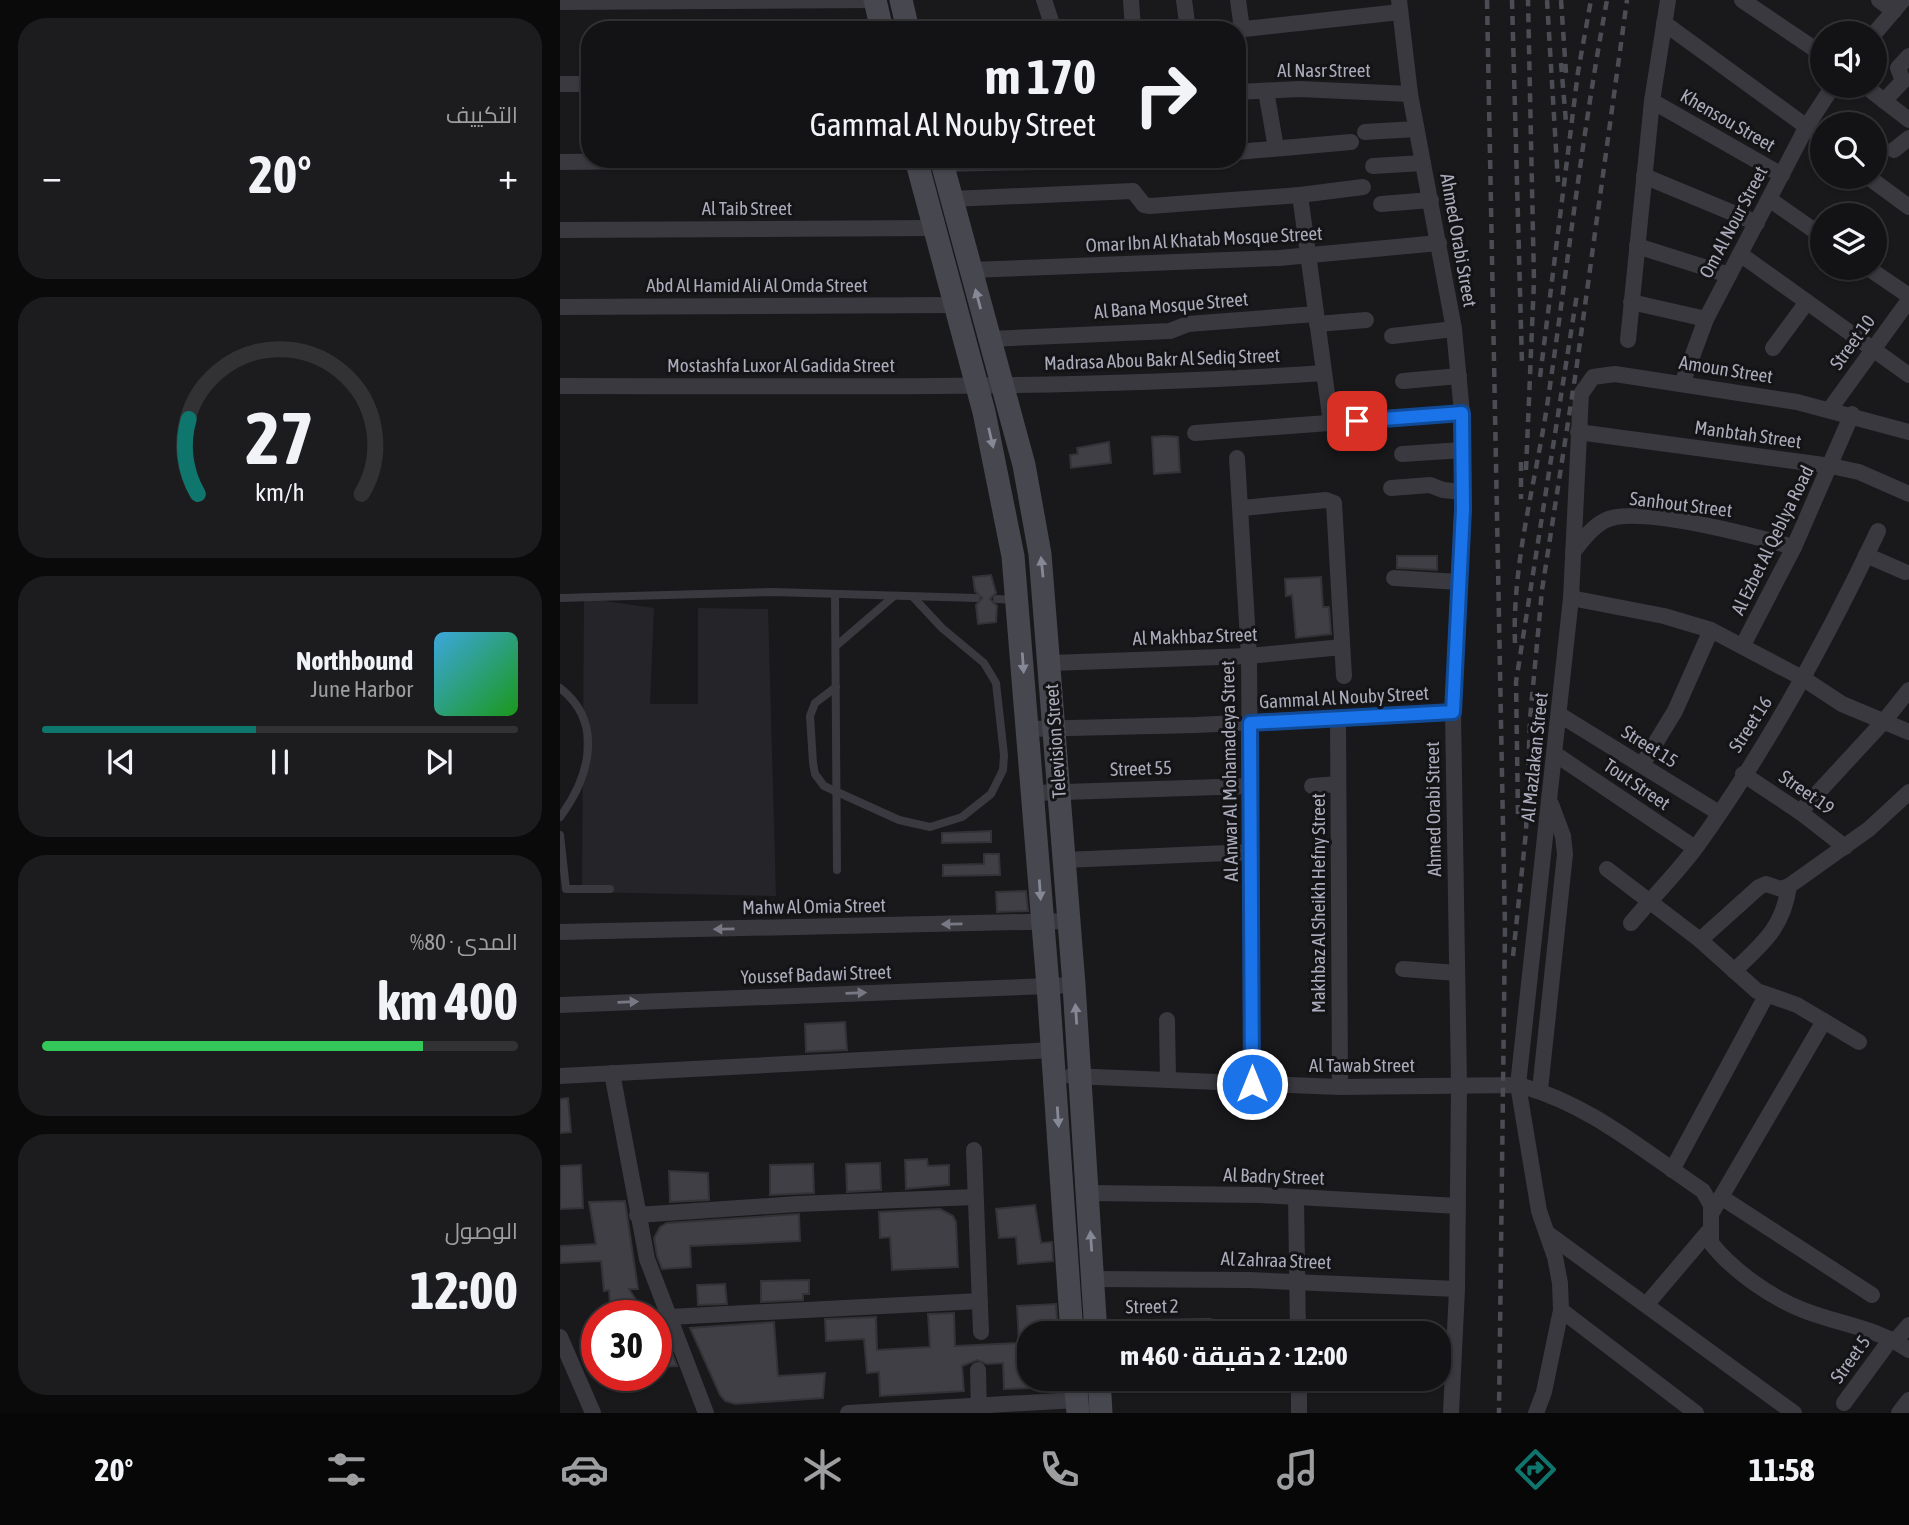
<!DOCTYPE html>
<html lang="ar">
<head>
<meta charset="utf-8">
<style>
	:root { --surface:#131214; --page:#1c1b1d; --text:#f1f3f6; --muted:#9d9ea0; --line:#323234; --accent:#0f766e }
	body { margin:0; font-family:"Asap Condensed",Cairo,sans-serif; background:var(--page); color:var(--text); direction:rtl; height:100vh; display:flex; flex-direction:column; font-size:26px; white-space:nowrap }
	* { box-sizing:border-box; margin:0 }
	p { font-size:23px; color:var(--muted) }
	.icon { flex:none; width:38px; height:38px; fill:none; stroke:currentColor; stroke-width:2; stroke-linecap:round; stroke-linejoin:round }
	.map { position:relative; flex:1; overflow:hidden; direction:ltr }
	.side { display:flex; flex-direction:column; gap:18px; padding:18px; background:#0a0a0b; width:560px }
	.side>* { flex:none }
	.hud { position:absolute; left:21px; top:21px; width:665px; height:147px; border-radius:28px; box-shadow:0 2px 5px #0004,0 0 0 2px var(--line); direction:rtl; background:#131214; color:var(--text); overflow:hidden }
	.buttons { position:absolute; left:1250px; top:21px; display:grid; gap:14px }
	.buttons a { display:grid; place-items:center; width:77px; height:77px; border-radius:50%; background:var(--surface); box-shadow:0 2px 5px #0004,0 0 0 2px var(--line); font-size:35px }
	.speed { position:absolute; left:21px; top:1300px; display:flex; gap:14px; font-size:35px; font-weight:700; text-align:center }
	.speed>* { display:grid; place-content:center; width:91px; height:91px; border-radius:50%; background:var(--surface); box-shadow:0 2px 5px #0004,0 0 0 2px var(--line); line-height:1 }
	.speed .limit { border:10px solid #d22; background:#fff; color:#111 }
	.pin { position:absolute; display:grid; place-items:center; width:60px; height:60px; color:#fff; margin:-30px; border-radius:14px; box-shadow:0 4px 10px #0006 }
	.me { position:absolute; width:77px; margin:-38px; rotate:0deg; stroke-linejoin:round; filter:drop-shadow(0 0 5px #0008) }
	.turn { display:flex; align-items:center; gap:24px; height:147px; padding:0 35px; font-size:32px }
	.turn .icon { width:91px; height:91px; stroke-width:2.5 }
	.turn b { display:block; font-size:49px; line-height:60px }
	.big { font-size:52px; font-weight:700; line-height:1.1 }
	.side .card { flex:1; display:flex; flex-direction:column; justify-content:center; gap:10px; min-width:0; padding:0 24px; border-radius:28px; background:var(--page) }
	.side .dial { align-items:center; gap:0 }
	.dial svg { height:182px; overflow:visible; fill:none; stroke:var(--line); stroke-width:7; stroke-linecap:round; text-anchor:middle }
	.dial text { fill:var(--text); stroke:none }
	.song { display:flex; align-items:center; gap:21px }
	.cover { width:84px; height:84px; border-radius:10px; background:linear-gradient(135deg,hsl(200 70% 55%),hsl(120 70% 35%)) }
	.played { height:7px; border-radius:4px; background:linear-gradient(90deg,var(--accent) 45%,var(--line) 45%) }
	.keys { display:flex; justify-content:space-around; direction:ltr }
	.heat { display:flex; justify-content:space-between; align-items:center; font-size:38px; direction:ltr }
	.charge { height:10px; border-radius:5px; background:linear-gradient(90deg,#34c759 80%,var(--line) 0) }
	.trip { position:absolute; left:457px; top:1321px; width:434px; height:70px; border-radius:28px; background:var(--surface); box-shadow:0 2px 5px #0004,0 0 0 2px var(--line); font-weight:700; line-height:70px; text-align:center; direction:rtl }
	.tab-bar { display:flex; height:112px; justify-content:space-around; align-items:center; background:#080708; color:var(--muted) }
	.tab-bar .icon { width:49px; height:49px }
	.tab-bar .on { color:var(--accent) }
	.tab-bar b { font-size:32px; color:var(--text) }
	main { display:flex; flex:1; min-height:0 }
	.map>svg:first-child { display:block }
	.built { fill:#252428 }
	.building { fill:#403f45; stroke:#333237; stroke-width:2 }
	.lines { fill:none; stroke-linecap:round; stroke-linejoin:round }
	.lane { stroke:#3a3940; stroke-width:8 }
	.street { stroke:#3a3940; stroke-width:16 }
	.secondary { stroke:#474750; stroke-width:23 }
	.rail { stroke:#4c4c55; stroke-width:4.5; stroke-dasharray:9 7; stroke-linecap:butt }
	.oneway { fill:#878896 }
	.oneway2 { fill:#787884 }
	.route-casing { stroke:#114b97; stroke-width:18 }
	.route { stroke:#1a73e8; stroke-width:12 }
	.labels { text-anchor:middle; stroke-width:6; stroke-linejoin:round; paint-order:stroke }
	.street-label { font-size:19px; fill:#aaabbb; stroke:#141316 }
</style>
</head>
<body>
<main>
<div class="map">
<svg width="1349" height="1413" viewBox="0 0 1349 1413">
	<rect width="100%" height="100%" fill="#19181b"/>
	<!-- built -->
	<path class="built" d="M24,598L94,608L90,704H138V608L208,609L216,896L22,892Z"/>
	<!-- building -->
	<g class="building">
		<path d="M604,436L618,437L620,472L594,474L592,437Z"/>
		<path d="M549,442L551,463L511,468L510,455L518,454L517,448Z"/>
		<path d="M837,556H877V570L837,568Z"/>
		<path d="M431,575L436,593L430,599L437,606L436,622L418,624L416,605L422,598L415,591L413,577Z"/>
		<path d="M761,577L763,607H769L771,634L736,638L732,595L726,596L725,579Z"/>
		<path d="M431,831V842L382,843V833Z"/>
		<path d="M424,854H439L440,875L383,876V865L424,864Z"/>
		<path d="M466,891L468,911L437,912L436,892Z"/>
		<path d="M285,1022L287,1050L246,1052L245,1024Z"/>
		<path d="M8,1098L11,1132L0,1133V1099Z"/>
		<path d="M367,1159L368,1166L389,1165V1185L346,1189L345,1160Z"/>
		<path d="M320,1163L321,1190L287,1192L286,1164Z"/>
		<path d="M253,1164L254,1193L210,1195V1165Z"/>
		<path d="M21,1165L23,1208L0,1209V1166Z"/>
		<path d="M109,1171L148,1173L149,1200L110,1202Z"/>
		<path d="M65,1201L78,1289H69L81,1308L82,1316H51L49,1290L44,1291L41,1261L0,1263V1246L36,1244L29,1202Z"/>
		<path d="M475,1205L481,1243L492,1242L493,1261L458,1264L456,1237L439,1238L436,1209Z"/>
		<path d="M380,1209L393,1216L396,1222L398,1267L332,1270L330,1237L320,1238L319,1212Z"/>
		<path d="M239,1214L240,1241L130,1246L131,1267L102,1269L97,1256L94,1238L100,1227L107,1223Z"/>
		<path d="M249,1280V1294H243V1300L201,1302V1281Z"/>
		<path d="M165,1284L167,1304L138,1305L137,1285Z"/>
		<path d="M496,1304L498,1334H469V1388L444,1389L443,1363L427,1364L417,1360L402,1366L404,1391L320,1396L319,1372L307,1373L304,1339L266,1341L265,1319L316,1317L317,1350L370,1347L368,1314L394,1313L395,1346L459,1343L457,1306Z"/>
		<path d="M214,1322L218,1376L265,1373L263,1398L175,1404L165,1401L160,1395L130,1328Z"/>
		<path d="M110,1348L117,1366L96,1367V1349Z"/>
	</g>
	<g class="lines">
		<!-- lane -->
		<g class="lane">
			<path d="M275,595L277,870"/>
			<path d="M0,598L212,592L416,598"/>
			<path d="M437,599L456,600"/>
			<path d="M276,646L334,596"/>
			<path d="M276,687L255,703L250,716L253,763L255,774L264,786L339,820L370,827L402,817L431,794L443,770L444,755L436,683L424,663L382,628L354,598"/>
			<path d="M0,688C45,723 29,778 0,817"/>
			<path d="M0,835L6,889H50"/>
		</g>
		<!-- street -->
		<g class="street">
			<path d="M484,0L494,30"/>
			<path d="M571,0L573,30"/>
			<path d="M624,0L628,30"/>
			<path d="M678,0L682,29"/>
			<path d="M839,0L850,94L894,329L902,413L903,492L893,712L899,1084L897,1289L891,1413"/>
			<path d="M1182,0L1262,54"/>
			<path d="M1319,0L1334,11"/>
			<path d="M0,2L315,0"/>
			<path d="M1104,23L1262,138"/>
			<path d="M675,30L840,12"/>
			<path d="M1314,34L1343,0"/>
			<path d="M0,84H30"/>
			<path d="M1305,86L1349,120"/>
			<path d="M706,91L716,148"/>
			<path d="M677,92L739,89L850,94"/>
			<path d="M1092,101L1222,175"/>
			<path d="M1324,101L1343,81L1338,68L1349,56"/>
			<path d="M805,132L856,129"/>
			<path d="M1334,150L1349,138"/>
			<path d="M677,152L791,142"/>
			<path d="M0,162L265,159"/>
			<path d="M382,164L611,159"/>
			<path d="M813,166L863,163"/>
			<path d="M1084,176L1197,223"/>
			<path d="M1308,177L1349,207"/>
			<path d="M740,195L771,423"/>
			<path d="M391,199L573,191L584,205L590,206L740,195L803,187"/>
			<path d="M1209,199L1262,236"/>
			<path d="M821,204L871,200"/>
			<path d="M0,230L374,228"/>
			<path d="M1077,246L1169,275"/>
			<path d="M1180,254L1349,375"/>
			<path d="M1308,268L1349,296"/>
			<path d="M410,270L719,258L879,243"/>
			<path d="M1071,302L1146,319"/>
			<path d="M0,307L395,305"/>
			<path d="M757,324L806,320"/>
			<path d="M832,336L894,329"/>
			<path d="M429,339L610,331L628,324L756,314"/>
			<path d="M1068,340L1092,101L1108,0"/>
			<path d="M1213,348L1247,302"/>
			<path d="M843,381L899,376"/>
			<path d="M1122,384L1146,319L1247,126L1273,86"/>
			<path d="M0,386C255,386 510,390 764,373"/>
			<path d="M1270,409L1349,300"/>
			<path d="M1018,432L1271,466L1299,472L1349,494"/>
			<path d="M635,433L902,413"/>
			<path d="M842,454L903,450"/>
			<path d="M677,458L689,656L692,1084"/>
			<path d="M831,488L870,485L883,490L903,492"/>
			<path d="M682,508L766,500L774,503L784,676"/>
			<path d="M1013,552C1022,541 1031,528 1044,521C1076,503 1197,537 1234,547"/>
			<path d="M1306,555L1345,572"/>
			<path d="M834,578L899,582"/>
			<path d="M1011,598L1104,616L1151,630L1244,679L1282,704L1349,732"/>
			<path d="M1183,645L1234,547L1292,414"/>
			<path d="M490,663L689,656L782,647"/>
			<path d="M1000,715L1159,813"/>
			<path d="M778,718L780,1087"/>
			<path d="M468,729L636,725L893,712"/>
			<path d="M995,754L1135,848"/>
			<path d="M1082,765L1115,711L1151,630"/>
			<path d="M1183,774L1240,812L1285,847"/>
			<path d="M752,786L778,784"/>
			<path d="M473,793L690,786"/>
			<path d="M1240,812L1325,720L1349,690"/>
			<path d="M504,860L691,852"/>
			<path d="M1047,869L1140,940L1197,991L1237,1005L1299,1042"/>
			<path d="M1071,923C1092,898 1117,873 1137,846C1208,747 1266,641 1318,531"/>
			<path d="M0,932L509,921"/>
			<path d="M1140,940L1199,887L1206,884L1221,889L1229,886L1309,829L1349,792"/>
			<path d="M843,969L897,973"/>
			<path d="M1174,971C1203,943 1223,928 1229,886"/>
			<path d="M0,1005L514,985"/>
			<path d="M607,1020L608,1080"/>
			<path d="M52,1073L87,1259L146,1413"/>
			<path d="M0,1076L493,1050"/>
			<path d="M511,1076L780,1087L958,1085C1027,1102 1085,1152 1143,1191L1151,1205V1243C1172,1270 1210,1297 1243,1310C1281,1325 1312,1326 1349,1350"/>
			<path d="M980,1090L1005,854L1003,836L991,804"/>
			<path d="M414,1150L421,1332"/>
			<path d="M1112,1170L1206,996"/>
			<path d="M528,1193L700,1195L898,1206"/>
			<path d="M736,1197L738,1334"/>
			<path d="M1161,1197L1312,1295"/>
			<path d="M1151,1214L1264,1021"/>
			<path d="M77,1215L237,1204L415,1197"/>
			<path d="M987,1233L1234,1413"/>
			<path d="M533,1279L689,1280L897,1289"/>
			<path d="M1086,1305L1148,1232"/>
			<path d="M1001,1310L1136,1413"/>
			<path d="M109,1317L420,1301"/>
			<path d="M536,1328L649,1326"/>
			<path d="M0,1337L33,1413"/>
			<path d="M1335,1341L1349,1325"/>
			<path d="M418,1370L419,1413"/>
			<path d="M686,1379L739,1380"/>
			<path d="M739,1379V1413"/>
			<path d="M1284,1403L1331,1339"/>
			<path d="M288,1413L517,1400"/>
			<path d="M976,1413L984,1392L1001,1310L1000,1283L995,1257L979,1211L958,1085L1011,598L1021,394L1033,377L1055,374L1237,402L1349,432"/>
			<path d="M1339,1413L1349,1400"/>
		</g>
		<!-- secondary -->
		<g class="secondary">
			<path d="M315,0L322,30"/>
			<path d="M341,0L348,30"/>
			<path d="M356,159L424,412L453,556L488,986L512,1334"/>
			<path d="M381,159L464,465L480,554L514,985L536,1334"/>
			<path d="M515,1379L518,1413"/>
			<path d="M539,1379L541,1413"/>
		</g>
		<!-- rail -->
		<g class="rail">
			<path d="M927,0L945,928L939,1413"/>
			<path d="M952,0L962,364"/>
			<path d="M987,0L998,182"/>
			<path d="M1001,0L1006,73"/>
			<path d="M1001,63L1006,122"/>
			<path d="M980,377L1018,72L1031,0"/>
			<path d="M961,462V499"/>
			<path d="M966,470L974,281L968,0"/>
			<path d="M955,643C952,564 975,485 987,406C1007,271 1022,134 1047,0"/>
			<path d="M958,814L956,682L1017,294"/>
			<path d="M953,956L966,832L970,719L982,590L1016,371L1067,0"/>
		</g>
	</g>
	<!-- one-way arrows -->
	<defs><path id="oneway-solid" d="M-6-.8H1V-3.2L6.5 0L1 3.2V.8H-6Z" transform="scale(1.75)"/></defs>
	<g class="oneway">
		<use href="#oneway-solid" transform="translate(418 299) rotate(-105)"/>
		<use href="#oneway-solid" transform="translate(431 438) rotate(77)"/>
		<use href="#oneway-solid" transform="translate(482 567) rotate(-96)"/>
		<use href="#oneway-solid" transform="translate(463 663) rotate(86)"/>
		<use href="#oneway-solid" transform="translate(480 890) rotate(86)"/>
		<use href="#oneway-solid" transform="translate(516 1014) rotate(-94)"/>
		<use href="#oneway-solid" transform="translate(498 1117) rotate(86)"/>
		<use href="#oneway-solid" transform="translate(531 1241) rotate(-94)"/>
	</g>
	<g class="oneway2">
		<use href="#oneway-solid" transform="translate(392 924) rotate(179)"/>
		<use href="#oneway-solid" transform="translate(164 929) rotate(179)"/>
		<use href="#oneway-solid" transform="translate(296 993) rotate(-2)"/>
		<use href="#oneway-solid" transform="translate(68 1002) rotate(-2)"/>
	</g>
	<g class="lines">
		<!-- route casing -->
		<g class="route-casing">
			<path id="route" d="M692,1084L690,723L893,712L903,509L902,413L797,421"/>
		</g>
		<!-- route -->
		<use href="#route" class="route"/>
	</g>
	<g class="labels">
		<!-- street labels -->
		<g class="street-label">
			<text x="764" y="77">Al Nasr Street</text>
			<text transform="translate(1168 120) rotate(30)" y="7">Khensou Street</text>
			<text x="187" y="215">Al Taib Street</text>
			<text transform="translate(1173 222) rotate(-62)" y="7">Om Al Nour Street</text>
			<text transform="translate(644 239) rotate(-3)" y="7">Omar Ibn Al Khatab Mosque Street</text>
			<text transform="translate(899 240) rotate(80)" y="7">Ahmed Orabi Street</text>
			<text x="197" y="292">Abd Al Hamid Ali Al Omda Street</text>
			<text transform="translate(611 305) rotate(-5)" y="7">Al Bana Mosque Street</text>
			<text transform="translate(1292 342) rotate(-54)" y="7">Street 10</text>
			<text transform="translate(602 359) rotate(-2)" y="7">Madrasa Abou Bakr Al Sediq Street</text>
			<text x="221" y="372">Mostashfa Luxor Al Gadida Street</text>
			<text transform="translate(1166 369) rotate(9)" y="7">Amoun Street</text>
			<text transform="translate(1188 434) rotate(8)" y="7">Manbtah Street</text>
			<text transform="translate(1121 504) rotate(7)" y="7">Sanhout Street</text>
			<text transform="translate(1212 540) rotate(-64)" y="7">Al Ezbet Al Qeblya Road</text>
			<text transform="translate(635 636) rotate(-2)" y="7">Al Makhbaz Street</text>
			<text transform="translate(784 697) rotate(-3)" y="7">Gammal Al Nouby Street</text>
			<text transform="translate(1190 724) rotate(-57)" y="7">Street 16</text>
			<text transform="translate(495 741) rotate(-94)" y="7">Television Street</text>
			<text transform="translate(1090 746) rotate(32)" y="7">Street 15</text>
			<text transform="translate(974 757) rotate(-84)" y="7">Al Mazlakan Street</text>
			<text transform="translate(581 768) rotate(-2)" y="7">Street 55</text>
			<text transform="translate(669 771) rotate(-91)" y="7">Al Anwar Al Mohamadeya Street</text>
			<text transform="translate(1077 784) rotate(34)" y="7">Tout Street</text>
			<text transform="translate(1247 792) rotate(35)" y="7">Street 19</text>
			<text transform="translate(873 809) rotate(-91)" y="7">Ahmed Orabi Street</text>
			<text transform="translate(758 903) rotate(-90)" y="7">Makhbaz Al Sheikh Hefny Street</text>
			<text transform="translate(254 906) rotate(-1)" y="7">Mahw Al Omia Street</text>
			<text transform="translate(256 974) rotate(-2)" y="7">Youssef Badawi Street</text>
			<text x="802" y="1072">Al Tawab Street</text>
			<text transform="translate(714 1176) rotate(2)" y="7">Al Badry Street</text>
			<text transform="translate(716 1260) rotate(2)" y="7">Al Zahraa Street</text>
			<text transform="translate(592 1306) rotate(-1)" y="7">Street 2</text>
			<text transform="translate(1290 1359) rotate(-54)" y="7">Street 5</text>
		</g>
	</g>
</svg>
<div class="buttons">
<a><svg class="icon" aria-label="sound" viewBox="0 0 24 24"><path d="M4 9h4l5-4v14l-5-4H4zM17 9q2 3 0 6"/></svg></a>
<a><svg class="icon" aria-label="search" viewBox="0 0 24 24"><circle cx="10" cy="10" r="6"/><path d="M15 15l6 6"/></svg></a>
<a><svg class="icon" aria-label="layers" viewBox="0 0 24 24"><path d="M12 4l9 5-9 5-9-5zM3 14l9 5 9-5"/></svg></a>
</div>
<div class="speed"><div class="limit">30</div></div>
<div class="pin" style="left:797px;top:421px;background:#d93025"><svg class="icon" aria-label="arrive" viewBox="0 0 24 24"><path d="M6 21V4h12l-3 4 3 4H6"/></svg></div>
<svg class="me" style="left:692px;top:1084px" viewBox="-20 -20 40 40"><circle r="17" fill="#1a73e8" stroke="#fff" stroke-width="3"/><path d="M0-11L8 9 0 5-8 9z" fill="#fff"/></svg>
<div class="trip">12:00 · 2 دقيقة · 460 m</div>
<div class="hud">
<div class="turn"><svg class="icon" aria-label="right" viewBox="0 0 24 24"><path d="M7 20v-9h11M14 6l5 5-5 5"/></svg><div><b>170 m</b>Gammal Al Nouby Street</div></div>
</div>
</div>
<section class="side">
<div class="card"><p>التكييف</p>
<div class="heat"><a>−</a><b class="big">20°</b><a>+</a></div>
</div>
<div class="card dial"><svg viewBox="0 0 100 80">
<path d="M14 69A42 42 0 1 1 86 69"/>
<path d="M14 69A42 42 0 0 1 10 36" stroke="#0f766e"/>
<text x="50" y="56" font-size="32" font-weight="700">27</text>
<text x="50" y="72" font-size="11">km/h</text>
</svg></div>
<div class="card">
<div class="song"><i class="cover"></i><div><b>Northbound</b><p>June Harbor</p></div></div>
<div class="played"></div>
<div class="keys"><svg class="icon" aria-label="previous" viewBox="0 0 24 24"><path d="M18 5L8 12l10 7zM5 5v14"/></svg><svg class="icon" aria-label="pause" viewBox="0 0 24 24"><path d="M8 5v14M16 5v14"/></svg><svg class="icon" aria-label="next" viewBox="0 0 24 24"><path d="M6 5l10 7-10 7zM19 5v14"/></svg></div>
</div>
<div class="card"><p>المدى · 80%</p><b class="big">400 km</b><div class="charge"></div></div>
<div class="card"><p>الوصول</p><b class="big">12:00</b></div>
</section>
</main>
<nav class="tab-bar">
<b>11:58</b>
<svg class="icon on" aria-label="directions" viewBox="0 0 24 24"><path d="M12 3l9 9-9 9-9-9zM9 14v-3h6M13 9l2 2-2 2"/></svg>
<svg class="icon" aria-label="music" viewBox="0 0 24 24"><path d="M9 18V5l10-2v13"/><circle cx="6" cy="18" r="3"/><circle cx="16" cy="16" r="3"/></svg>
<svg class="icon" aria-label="phone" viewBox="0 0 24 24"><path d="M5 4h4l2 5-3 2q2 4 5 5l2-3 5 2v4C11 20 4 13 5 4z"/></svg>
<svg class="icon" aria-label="climate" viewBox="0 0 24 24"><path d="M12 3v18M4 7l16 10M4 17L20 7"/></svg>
<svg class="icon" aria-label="car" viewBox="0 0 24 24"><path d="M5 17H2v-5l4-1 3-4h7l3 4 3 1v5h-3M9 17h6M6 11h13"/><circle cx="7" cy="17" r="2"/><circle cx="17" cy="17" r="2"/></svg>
<svg class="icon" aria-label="filters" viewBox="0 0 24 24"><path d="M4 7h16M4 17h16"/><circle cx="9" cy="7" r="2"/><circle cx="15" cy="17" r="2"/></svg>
<b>20°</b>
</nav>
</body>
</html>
